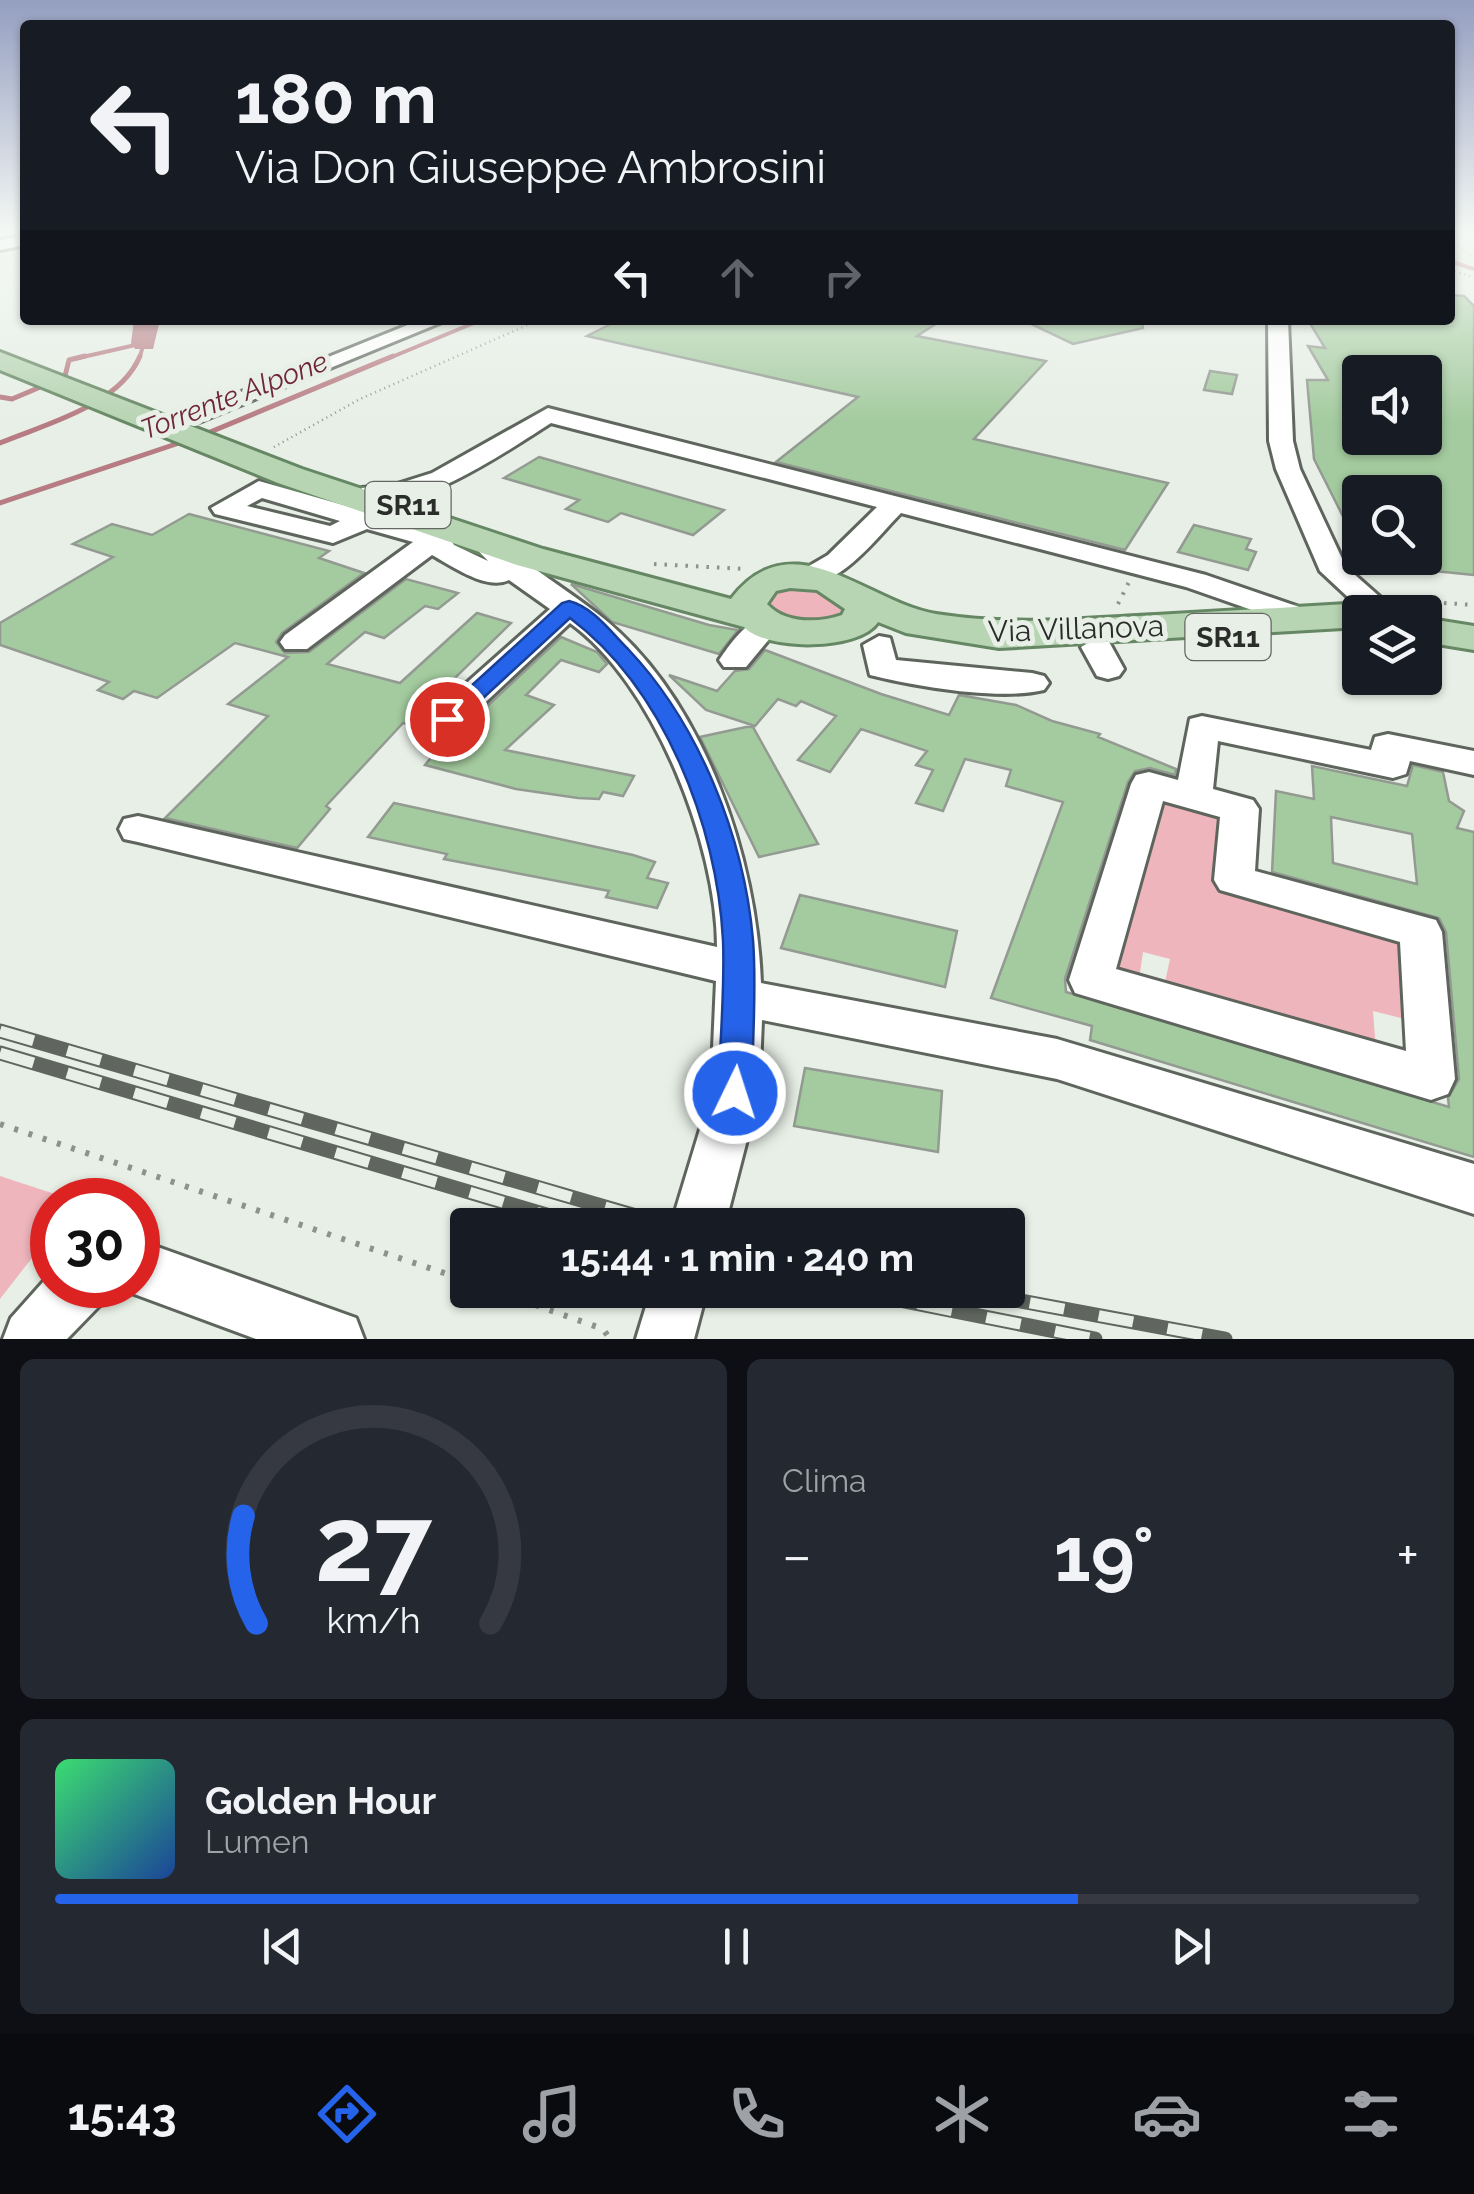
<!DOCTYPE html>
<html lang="it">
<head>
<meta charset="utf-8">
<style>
	:root { --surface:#171b24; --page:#242831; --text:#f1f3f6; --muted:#9ea1a6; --line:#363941; --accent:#2563eb }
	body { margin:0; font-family:Raleway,sans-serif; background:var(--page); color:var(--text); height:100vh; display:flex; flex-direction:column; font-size:38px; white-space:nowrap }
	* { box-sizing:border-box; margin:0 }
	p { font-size:32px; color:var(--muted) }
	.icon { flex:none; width:55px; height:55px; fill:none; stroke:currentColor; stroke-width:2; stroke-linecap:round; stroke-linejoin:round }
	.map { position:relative; height:1339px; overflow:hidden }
	.side { display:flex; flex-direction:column; gap:20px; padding:20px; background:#0d0f14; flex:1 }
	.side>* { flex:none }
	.top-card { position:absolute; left:20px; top:20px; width:1435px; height:305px; border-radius:10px; box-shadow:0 2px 8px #0004; background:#171b24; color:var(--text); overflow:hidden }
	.tools { position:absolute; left:1342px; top:355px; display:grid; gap:20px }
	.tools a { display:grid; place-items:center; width:100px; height:100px; border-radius:10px; background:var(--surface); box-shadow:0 2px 8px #0004; font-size:50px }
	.speed { position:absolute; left:30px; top:1178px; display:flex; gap:20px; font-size:50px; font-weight:700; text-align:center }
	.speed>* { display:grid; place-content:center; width:130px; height:130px; border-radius:50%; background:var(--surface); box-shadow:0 2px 8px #0004; line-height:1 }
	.speed .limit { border:15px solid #d22; background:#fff; color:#111 }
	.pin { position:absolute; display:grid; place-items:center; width:85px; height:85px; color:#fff; margin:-42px; border:5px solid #fff; border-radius:50%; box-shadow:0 2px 10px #0007 }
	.me { position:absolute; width:110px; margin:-55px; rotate:4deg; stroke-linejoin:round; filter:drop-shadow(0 0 8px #0008) }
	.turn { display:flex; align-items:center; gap:35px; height:210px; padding:0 50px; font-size:45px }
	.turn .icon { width:130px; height:130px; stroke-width:2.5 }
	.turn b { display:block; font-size:70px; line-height:85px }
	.lanes { display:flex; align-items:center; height:95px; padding:0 50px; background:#0003; justify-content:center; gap:50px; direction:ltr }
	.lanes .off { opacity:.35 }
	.big { font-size:75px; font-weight:700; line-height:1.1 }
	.side .widget { flex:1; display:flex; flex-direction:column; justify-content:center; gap:15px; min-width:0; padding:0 35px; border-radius:15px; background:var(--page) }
	.side .dial { align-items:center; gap:0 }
	.dial svg { height:260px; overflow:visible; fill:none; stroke:var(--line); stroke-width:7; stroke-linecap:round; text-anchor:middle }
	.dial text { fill:var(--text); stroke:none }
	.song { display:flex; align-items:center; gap:30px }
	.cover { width:120px; height:120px; border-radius:15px; background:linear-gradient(135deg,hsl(140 70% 55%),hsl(220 70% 35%)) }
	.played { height:10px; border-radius:5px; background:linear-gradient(90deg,var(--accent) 75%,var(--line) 75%) }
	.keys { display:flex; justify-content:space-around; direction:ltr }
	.heat { display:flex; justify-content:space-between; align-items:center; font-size:55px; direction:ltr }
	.side .tiles { flex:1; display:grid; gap:20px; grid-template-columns:1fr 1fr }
	.widget:last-child { grid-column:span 2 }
	.trip { position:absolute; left:450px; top:1208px; width:575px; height:100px; border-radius:10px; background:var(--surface); box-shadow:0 2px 8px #0004; font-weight:700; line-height:100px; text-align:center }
	.menu { display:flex; height:160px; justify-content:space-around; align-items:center; background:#090b0e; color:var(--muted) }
	.menu .icon { width:70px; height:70px }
	.menu .current { color:var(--accent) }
	.menu b { font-size:45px; color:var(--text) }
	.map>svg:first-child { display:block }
	.green { fill:#eeb5bc }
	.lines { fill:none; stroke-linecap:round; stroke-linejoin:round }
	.stream-far1 { stroke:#b77c83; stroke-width:4 }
	.stream { stroke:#b77c83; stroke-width:5 }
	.river { fill:#b77c83; fill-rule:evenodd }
	.building { fill:#a4cb9f; stroke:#939a92; stroke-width:2.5; fill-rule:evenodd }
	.minor-casing { stroke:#5e655d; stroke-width:6 }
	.major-casing { stroke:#668763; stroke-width:6 }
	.path-far2 { stroke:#8d928c; stroke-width:2.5; stroke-dasharray:1 4; stroke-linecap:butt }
	.path-far1 { stroke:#8d928c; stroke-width:4; stroke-dasharray:2.5 8; stroke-linecap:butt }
	.path { stroke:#8d928c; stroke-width:6; stroke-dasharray:4 11; stroke-linecap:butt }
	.minor { fill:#fff; fill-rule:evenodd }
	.major { fill:#b7d4b3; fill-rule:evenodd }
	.rail-casing { stroke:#606560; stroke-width:15 }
	.rail { stroke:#e7efe6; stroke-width:11; stroke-dasharray:35; stroke-linecap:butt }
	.route { fill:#2563eb; stroke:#184099; stroke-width:2.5 }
	.labels { text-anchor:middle; stroke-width:10; stroke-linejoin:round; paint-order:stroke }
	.far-water-label { font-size:28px; font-style:italic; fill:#6f2635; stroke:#e7efe6 }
	.shield { fill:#e7efe6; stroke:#636762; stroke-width:2.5 }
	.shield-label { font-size:28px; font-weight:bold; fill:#2a2d2a }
	.street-label { font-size:30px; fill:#2a2d2a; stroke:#e7efe6 }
</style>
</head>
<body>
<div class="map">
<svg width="1474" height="1339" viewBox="0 0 1474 1339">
	<rect width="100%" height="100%" fill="#e7efe6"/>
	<!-- green -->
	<g class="green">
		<path d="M779,586L823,589L846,603V614L810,625L765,612L763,598Z"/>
		<path d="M1157,800L1222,818L1218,880L1397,939L1405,1019L1373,1011L1376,1051L1164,987L1170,959L1143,952L1139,979L1112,971Z"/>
		<path d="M0,1176L73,1200H52V1232L0,1299Z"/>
	</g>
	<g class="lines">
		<!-- stream-far1 -->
		<g class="stream-far1">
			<path d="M1450,261L1474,269"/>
			<path d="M74,359L144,343L139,359"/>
			<path d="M387,359L481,320"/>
		</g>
		<!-- stream -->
		<g class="stream">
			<path d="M65,376L69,360L85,356"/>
			<path d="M0,397L12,399L38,388"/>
			<path d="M203,435L393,356"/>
			<path d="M0,443C45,424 119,406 140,356"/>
			<path d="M0,503L185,441"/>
		</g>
		<!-- river -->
		<path class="river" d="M134,320H160L153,349H135L131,343Z"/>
	</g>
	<!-- building -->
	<g class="building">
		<path d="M1450,295L1464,296L1474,306V575L1425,570V492H1360V550L1314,459L1307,380H1328L1308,346L1325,348L1308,320H1450ZM1360,372H1425V438H1360Z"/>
		<path d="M619,320H942L917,336L1046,361L974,439L1168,483L1125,550L776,462L858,397L587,336Z"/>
		<path d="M1023,320H1142L1143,328L1073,344Z"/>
		<path d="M1210,371L1237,375L1232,394L1204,390Z"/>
		<path d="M539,457L724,510L693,535L621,513L608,522L566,509L579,500L504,478Z"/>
		<path d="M189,514L329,551L319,558L364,573L282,633L276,642L285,653L309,652L406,579L458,593L438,609L425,606L384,638L365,632L327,664L400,683L477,613L511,623L408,724L403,723L326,806L330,809L297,848L165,818L268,716L228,704L288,657L235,643L157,698L134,691L123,699L98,690L109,682L0,645V623L113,557L73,544L112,524L152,535Z"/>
		<path d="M1194,525L1251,539L1246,549L1256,552L1248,570L1178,552Z"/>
		<path d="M571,584L709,625L738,630L719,654L612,622Z"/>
		<path d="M561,637L597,652L607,664L599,672L561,660L526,695L554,705L505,750L634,776L623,796L603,792L599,799L578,798L516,789L425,765L448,737L462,730Z"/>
		<path d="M765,650L881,694L949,715L959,695L1016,705L1052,721L1100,734L1098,737L1176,769L1175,775L1150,768L1135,771L1128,782L1065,979L1066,992L1449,1107L1448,1098L1459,1079L1446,932L1439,918L1272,872L1276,791L1314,799L1312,766L1407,786L1413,765L1443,772L1449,801L1464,811L1457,828L1474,832V1157L1090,1040L1092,1026L991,998L1063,802L1006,786L1011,770L965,759L943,811L916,803L933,770L916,765L927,751L861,729L830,772L798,760L836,716L801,701L796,706L778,699L755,726L706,710L669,675L717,691L735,671L749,669ZM1331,817L1412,834L1417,884L1333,863Z"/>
		<path d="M746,727H753L818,844L759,857L700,737Z"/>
		<path d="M394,803L633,855L655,862L647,878L668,883L657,908L606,897L609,891L444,859L447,854L368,837Z"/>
		<path d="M800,895L957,931L945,987L781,948Z"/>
		<path d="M805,1068L942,1091L938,1152L794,1126Z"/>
	</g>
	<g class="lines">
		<!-- minor casing -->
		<g class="minor-casing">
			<g id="minor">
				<path d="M25,235V245L0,250V240Z"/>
				<path d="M420,320H447L177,431L169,433L157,426Z"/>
				<path d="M1268,320H1288L1293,441L1300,469L1346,567L1397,612H1364L1320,571L1276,469L1269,441Z"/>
				<path d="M548,408L1206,575L1308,610L1312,616L1297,625L1286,622L1186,587L901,513C875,539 837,593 796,582L792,576L828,555L877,507L551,423C519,443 392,532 358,493L362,488L394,485L432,473Z"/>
				<path d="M259,481L448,535L454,545L488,561L469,541L473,535H493C527,567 567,589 603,618C704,700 757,858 761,983L1057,1039L1474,1164V1214L1057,1079L762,1020L759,1093L725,1225H671L711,1093L716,981L138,842L124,839L119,829L124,819L138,816L717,947C717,845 654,683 570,623L459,727H435L430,719L435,711L550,609L509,580C487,591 452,566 432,555L307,649H285L280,642L285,635L413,542L367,529L333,543L215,514L211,508ZM262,498L340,521L330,526L247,506Z"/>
				<path d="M765,617L780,626L746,667H724L719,660C730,644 746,621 765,617Z"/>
				<path d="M879,636L890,638L896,660L1032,673L1044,676L1049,683L1044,690C999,701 914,686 870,675L863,645Z"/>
				<path d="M1097,638L1108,640L1124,669L1119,676L1108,679L1097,676L1081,647Z"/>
				<path d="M1202,716L1371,750L1375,737L1388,734L1474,751V775L1410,761L1406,774L1393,778L1218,741L1213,789L1253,800L1259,809L1255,871L1436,920L1442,932L1455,1079L1448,1094L1431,1100L1075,993L1069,980L1131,784L1136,775L1149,772L1178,780L1190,719ZM1163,801L1220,817L1214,880L1220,890L1400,942L1406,1051L1116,969Z"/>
				<path d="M138,1240L356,1318L364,1339H256L118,1288L138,1285Z"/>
				<path d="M52,1272V1285H108L100,1305L67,1339H3L11,1318Z"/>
				<path d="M651,1290H707L694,1339H636Z"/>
			</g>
		</g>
		<!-- major casing -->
		<g class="major-casing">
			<path id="major" d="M0,352L302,469L543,549L731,599C792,518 867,603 936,614C1013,626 1079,619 1156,615C1243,610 1329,605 1415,600L1429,604L1435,612L1430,619L1474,626V650L1425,642V612H1360V627L999,648L906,633L878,622C859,651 766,651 744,627L517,565L278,483L0,370ZM790,588L817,590L845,609L842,615C818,623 785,624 767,604L776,591Z"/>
		</g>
		<!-- path-far2 -->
		<g class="path-far2">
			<path d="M1450,240L1474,258"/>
			<path d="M1450,270L1474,277"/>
			<path d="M274,447L360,399L539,320"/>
		</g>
		<!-- path-far1 -->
		<g class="path-far1">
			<path d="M654,564L745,569"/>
			<path d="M1444,603L1474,605"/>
			<path d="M1118,604L1129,582"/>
		</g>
		<!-- path -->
		<g class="path">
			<path d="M0,1124L468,1281"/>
			<path d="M493,1290L603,1329L610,1339"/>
		</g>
		<!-- minor -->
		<use href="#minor" class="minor"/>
		<!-- major -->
		<use href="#major" class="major"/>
		<!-- rail casing -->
		<g class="rail-casing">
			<g id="rail">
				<path d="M0,1031L667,1225"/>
				<path d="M0,1053L580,1225"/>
				<path d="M849,1290L1095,1339"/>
				<path d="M961,1290L1225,1339"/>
			</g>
		</g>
		<!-- rail -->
		<use href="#rail" class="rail"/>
	</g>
	<!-- sky -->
	<linearGradient id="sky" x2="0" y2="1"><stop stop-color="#949ec0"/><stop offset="0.55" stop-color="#f4f8f4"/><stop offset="1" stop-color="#f4f8f4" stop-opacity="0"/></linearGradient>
	<rect width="1474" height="422" fill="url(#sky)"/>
	<!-- route -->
	<path class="route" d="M569,601C593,607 611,632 628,649C699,724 744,837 753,940C757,990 752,1043 752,1093L747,1104L735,1108L723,1104L718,1093C720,1043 725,991 723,940C717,825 664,689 570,618L455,724H438L435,719L562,603Z"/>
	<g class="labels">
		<!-- far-water labels -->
		<g class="far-water-label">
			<text transform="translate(234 395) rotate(-21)" y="10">Torrente Alpone</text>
		</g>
		<!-- shield labels -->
		<g class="shield">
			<rect x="365.5" y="482" width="85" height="46" rx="8"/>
			<rect x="1185.5" y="614" width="85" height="46" rx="8"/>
		</g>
		<g class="shield-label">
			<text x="408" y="515">SR11</text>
			<text x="1228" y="647">SR11</text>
		</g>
		<!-- street labels -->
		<g class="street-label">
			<text transform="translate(1076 629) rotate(-2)" y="10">Via Villanova</text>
		</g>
	</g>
</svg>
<div class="tools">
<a><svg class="icon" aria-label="sound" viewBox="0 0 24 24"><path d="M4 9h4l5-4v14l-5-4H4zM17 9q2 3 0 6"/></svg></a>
<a><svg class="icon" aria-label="search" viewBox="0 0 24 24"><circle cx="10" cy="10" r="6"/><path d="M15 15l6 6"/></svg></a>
<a><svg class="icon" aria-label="layers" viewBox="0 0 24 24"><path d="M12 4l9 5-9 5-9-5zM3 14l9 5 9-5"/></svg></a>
</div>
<div class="speed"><div class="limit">30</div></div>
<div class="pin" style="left:447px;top:719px;background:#d93025"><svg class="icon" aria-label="arrive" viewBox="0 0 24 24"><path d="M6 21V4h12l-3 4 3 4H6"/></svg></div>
<svg class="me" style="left:735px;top:1093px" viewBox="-20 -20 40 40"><circle r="17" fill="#2563eb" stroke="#fff" stroke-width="3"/><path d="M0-11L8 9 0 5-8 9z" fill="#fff"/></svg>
<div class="trip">15:44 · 1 min · 240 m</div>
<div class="top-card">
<div class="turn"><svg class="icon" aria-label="left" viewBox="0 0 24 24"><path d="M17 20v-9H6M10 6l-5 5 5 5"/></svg><div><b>180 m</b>Via Don Giuseppe Ambrosini</div></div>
<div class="lanes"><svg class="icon" aria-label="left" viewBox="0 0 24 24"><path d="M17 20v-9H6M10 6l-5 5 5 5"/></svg><svg class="icon off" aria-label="ahead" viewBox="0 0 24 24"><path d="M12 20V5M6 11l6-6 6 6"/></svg><svg class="icon off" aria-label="right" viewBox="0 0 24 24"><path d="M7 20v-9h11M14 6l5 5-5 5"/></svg></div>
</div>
</div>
<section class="side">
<div class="tiles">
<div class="widget dial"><svg viewBox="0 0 100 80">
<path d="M14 69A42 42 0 1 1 86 69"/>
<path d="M14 69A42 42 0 0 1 10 36" stroke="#2563eb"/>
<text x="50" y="56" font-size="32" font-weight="700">27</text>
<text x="50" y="72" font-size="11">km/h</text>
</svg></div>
<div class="widget"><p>Clima</p>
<div class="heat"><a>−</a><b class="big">19°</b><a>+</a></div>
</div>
<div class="widget">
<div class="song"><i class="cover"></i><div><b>Golden Hour</b><p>Lumen</p></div></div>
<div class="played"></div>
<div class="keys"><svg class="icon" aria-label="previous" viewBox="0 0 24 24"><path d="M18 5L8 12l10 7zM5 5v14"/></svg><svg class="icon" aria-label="pause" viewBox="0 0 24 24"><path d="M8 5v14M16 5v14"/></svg><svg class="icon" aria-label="next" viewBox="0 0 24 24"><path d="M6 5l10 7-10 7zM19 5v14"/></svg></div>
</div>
</div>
</section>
<nav class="menu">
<b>15:43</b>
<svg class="icon current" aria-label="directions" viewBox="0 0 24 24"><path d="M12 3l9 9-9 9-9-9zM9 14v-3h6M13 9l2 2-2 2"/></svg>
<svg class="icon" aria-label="music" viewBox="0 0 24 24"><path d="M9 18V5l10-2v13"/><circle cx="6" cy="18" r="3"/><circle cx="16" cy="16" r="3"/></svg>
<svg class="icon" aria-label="phone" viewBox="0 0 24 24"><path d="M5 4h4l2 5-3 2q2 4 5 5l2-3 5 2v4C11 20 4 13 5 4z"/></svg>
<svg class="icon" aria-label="climate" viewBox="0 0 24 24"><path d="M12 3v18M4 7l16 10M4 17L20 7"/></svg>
<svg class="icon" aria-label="car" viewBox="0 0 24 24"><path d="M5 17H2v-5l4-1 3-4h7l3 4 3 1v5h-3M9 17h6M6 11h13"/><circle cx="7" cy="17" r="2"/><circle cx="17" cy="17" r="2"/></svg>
<svg class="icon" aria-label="filters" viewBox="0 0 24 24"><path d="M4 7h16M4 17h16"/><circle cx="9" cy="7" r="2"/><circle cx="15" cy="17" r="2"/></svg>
</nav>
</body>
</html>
